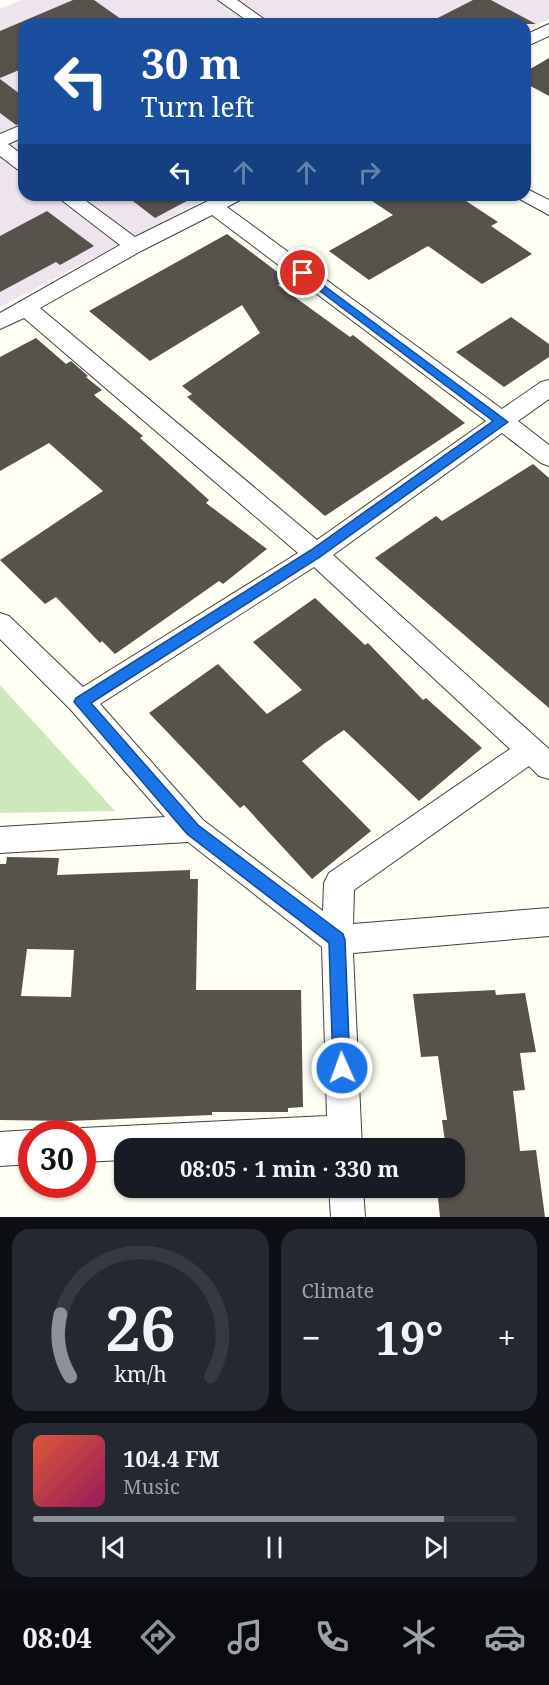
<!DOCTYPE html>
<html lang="en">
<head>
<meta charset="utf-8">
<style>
	:root { --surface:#171b24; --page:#242831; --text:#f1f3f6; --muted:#9ea1a6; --line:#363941; --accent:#8c9099 }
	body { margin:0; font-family:"Noto Serif",serif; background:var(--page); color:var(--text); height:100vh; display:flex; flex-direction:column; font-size:22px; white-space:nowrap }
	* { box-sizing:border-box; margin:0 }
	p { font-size:20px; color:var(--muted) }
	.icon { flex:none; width:33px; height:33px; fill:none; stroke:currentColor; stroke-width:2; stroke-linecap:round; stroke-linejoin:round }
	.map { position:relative; height:1217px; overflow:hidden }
	.details { display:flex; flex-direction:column; gap:12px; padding:12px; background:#0d0f14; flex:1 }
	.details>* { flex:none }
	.banner { position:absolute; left:18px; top:18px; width:513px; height:183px; border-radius:18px; box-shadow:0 2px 4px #0004; background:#1a4fa0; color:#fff; overflow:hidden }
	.speed { position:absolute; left:18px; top:1120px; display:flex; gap:12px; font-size:30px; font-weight:700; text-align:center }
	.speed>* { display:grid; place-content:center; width:78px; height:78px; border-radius:50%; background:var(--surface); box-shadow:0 2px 4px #0004; line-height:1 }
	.speed .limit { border:9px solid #d22; background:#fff; color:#111 }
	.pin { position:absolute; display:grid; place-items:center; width:51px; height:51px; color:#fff; margin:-26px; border:3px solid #fff; border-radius:50%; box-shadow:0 2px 6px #0007 }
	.me { position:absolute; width:66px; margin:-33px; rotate:358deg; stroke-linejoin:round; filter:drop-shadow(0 0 4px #0008) }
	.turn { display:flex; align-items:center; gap:21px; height:126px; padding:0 24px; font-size:27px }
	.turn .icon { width:78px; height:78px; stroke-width:2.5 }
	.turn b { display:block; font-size:42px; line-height:51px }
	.lanes { display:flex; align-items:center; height:57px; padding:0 24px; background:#0003; justify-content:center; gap:30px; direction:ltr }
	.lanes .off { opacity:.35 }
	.big { font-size:45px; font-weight:700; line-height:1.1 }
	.details .tile { flex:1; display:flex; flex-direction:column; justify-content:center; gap:9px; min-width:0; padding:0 21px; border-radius:18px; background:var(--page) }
	.details .dial { align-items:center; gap:0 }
	.dial svg { height:156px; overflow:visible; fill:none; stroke:var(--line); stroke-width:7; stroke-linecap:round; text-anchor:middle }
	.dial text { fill:var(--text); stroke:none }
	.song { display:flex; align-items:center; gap:18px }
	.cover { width:72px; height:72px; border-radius:9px; background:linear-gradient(135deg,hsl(10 70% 55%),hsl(330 70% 35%)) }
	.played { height:6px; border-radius:3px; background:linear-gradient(90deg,var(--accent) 85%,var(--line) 85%) }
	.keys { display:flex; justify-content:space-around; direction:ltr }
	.heat { display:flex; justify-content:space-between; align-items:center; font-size:33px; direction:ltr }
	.details .tiles { flex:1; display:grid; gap:12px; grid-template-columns:1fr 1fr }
	.tile:last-child { grid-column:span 2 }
	.trip { position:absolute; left:114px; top:1138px; width:351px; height:60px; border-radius:18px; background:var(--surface); box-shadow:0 2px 4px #0004; font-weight:700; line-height:60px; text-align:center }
	.menu { display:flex; height:96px; justify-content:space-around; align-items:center; background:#090b0e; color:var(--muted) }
	.menu .icon { width:42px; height:42px }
	.menu .current { color:var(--accent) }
	.menu b { font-size:27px; color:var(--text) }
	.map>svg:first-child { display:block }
	.industrial { fill:#ede4ed }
	.green { fill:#cde9bc }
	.building { fill:#58524c; fill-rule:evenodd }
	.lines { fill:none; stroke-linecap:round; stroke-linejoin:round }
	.street-casing { stroke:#424242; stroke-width:2 }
	.street { fill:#fff; fill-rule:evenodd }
	.route { fill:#1a73e8; stroke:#114b97; stroke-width:1.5 }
</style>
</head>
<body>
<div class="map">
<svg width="549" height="1217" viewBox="0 0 549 1217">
	<rect width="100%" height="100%" fill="#fffef2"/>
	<!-- industrial -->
	<path class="industrial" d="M21,0H549V19L525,31V24H24V195H213L0,307V9Z"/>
	<!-- green -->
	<path class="green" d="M0,685L115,811L0,813Z"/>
	<!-- building -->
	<g class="building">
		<path d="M73,0H94L128,24H24V68L0,78V31Z"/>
		<path d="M473,0H491L536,24H426Z"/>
		<path d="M549,58V96L525,83V72Z"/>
		<path d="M0,79L24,97V122L16,125L0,113Z"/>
		<path d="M125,195H198L155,218Z"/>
		<path d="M363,195H457L498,222L491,226L532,254L482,284L428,246L369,280L329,251L393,215Z"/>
		<path d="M47,211L94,246L60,265L56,262L0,292V236Z"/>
		<path d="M227,234L288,280L278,285L350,337L353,335L465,423L325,516L187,397L192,394L182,386L260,333L242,305L150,361L89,311Z"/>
		<path d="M511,317L549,344V357L504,387L456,352Z"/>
		<path d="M36,338L66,364L71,361L88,376L86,377L102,390L94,395L143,436L140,438L209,500L206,503L267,549L223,584L219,581L115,654L102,641L100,643L56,597L45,604L0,560L103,491L49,443L0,471V357Z"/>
		<path d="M533,464L549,478V708L375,558L436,516L442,521Z"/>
		<path d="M315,598L365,645L368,643L423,700L426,698L482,748L419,801L344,730L325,743L302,761L371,831L312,879L244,805L240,808L149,713L218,664L267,714L302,690L253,642Z"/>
		<path d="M7,857L59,858L57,875L190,870V879H198L196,990H301L303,1107L288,1108V1112H212V1115L69,1121L0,1120V864H6ZM27,949L74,950L71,997L21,996Z"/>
		<path d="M495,990L496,995L525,993L536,1052L520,1053L525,1090L513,1091L520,1151L536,1150L545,1217H440L437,1188H454V1149H446L442,1120H447L438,1056L421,1057L413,994Z"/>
	</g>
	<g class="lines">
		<!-- street casing -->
		<g class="street-casing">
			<g id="street">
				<path d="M218,0H237L271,24H252Z"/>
				<path d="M549,24V36L525,47V35Z"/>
				<path d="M24,124V137L8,144L24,156V171L17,169L0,156V134Z"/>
				<path d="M525,188L549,200V215L518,198L516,195H525Z"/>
				<path d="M55,195H78L135,237L220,195H245L242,199L227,207L502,409L541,382L549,380V399L518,421L549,445V466L541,463L502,433L333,555L549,749V779L539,776L529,766L354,890L353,924L549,908V936L353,953L362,1149H124V1160L82,1162V1134H70L82,1128L327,1116L322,947L188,842L0,853V827L165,817L71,710L0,639V613L9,616L83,687L298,553L24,318L0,329V313L120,245ZM212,215L486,421L317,540L40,308L141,251ZM314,567L510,749L329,873L324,883L323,911L203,820L100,704Z"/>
				<path d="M32,1130L41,1134H32V1164L0,1166V1132Z"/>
				<path d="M329,1188H363L365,1217H331Z"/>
			</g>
		</g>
		<!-- street -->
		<use href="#street" class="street"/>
	</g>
	<!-- route -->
	<path class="route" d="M303,270L508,422L320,557L91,703L198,825L343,934L345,940L350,1068L348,1074L342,1076L336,1074L333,1068L329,943L187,834L74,702L76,698L311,550L493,421L300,276L298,273Z"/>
</svg>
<div class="speed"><div class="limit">30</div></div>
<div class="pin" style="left:303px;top:273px;background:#d93025"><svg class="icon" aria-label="arrive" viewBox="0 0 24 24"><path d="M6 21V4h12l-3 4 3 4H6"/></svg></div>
<svg class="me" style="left:342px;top:1068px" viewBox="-20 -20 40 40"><circle r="17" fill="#1a73e8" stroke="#fff" stroke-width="3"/><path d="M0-11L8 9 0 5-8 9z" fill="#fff"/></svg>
<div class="trip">08:05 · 1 min · 330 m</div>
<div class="banner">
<div class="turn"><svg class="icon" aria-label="left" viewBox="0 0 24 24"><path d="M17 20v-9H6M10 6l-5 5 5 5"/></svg><div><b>30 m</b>Turn left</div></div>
<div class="lanes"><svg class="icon" aria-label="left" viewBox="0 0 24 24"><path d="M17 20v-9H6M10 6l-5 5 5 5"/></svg><svg class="icon off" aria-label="ahead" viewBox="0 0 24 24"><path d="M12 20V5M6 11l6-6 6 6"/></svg><svg class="icon off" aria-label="ahead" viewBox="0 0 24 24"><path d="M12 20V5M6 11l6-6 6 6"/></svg><svg class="icon off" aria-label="right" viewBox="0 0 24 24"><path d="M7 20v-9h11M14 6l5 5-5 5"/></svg></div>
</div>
</div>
<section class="details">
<div class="tiles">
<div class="tile dial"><svg viewBox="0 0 100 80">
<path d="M14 69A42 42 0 1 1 86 69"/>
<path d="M14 69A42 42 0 0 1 9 37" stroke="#8c9099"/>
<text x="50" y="56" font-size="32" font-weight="700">26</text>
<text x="50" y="72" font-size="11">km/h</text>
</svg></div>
<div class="tile"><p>Climate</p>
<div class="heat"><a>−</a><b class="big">19°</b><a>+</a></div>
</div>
<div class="tile">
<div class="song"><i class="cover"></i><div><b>104.4 FM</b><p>Music</p></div></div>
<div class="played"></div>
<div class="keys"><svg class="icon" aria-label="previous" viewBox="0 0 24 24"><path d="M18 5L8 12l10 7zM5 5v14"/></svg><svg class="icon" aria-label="pause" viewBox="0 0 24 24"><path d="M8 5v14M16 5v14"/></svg><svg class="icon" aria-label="next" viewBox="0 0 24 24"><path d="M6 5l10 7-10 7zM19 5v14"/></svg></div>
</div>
</div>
</section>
<nav class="menu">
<b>08:04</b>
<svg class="icon current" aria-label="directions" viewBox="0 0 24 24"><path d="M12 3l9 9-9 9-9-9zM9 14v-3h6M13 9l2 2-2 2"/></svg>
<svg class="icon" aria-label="music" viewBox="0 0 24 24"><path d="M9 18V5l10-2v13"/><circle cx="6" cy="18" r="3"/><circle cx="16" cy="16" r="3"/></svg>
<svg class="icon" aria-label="phone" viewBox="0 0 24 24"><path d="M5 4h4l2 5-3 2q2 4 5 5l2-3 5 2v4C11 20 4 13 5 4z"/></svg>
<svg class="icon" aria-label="climate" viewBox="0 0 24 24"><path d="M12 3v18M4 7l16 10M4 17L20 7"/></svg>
<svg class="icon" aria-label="car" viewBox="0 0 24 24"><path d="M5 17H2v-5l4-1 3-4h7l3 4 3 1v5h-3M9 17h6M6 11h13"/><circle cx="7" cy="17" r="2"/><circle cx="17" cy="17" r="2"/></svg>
</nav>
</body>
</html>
